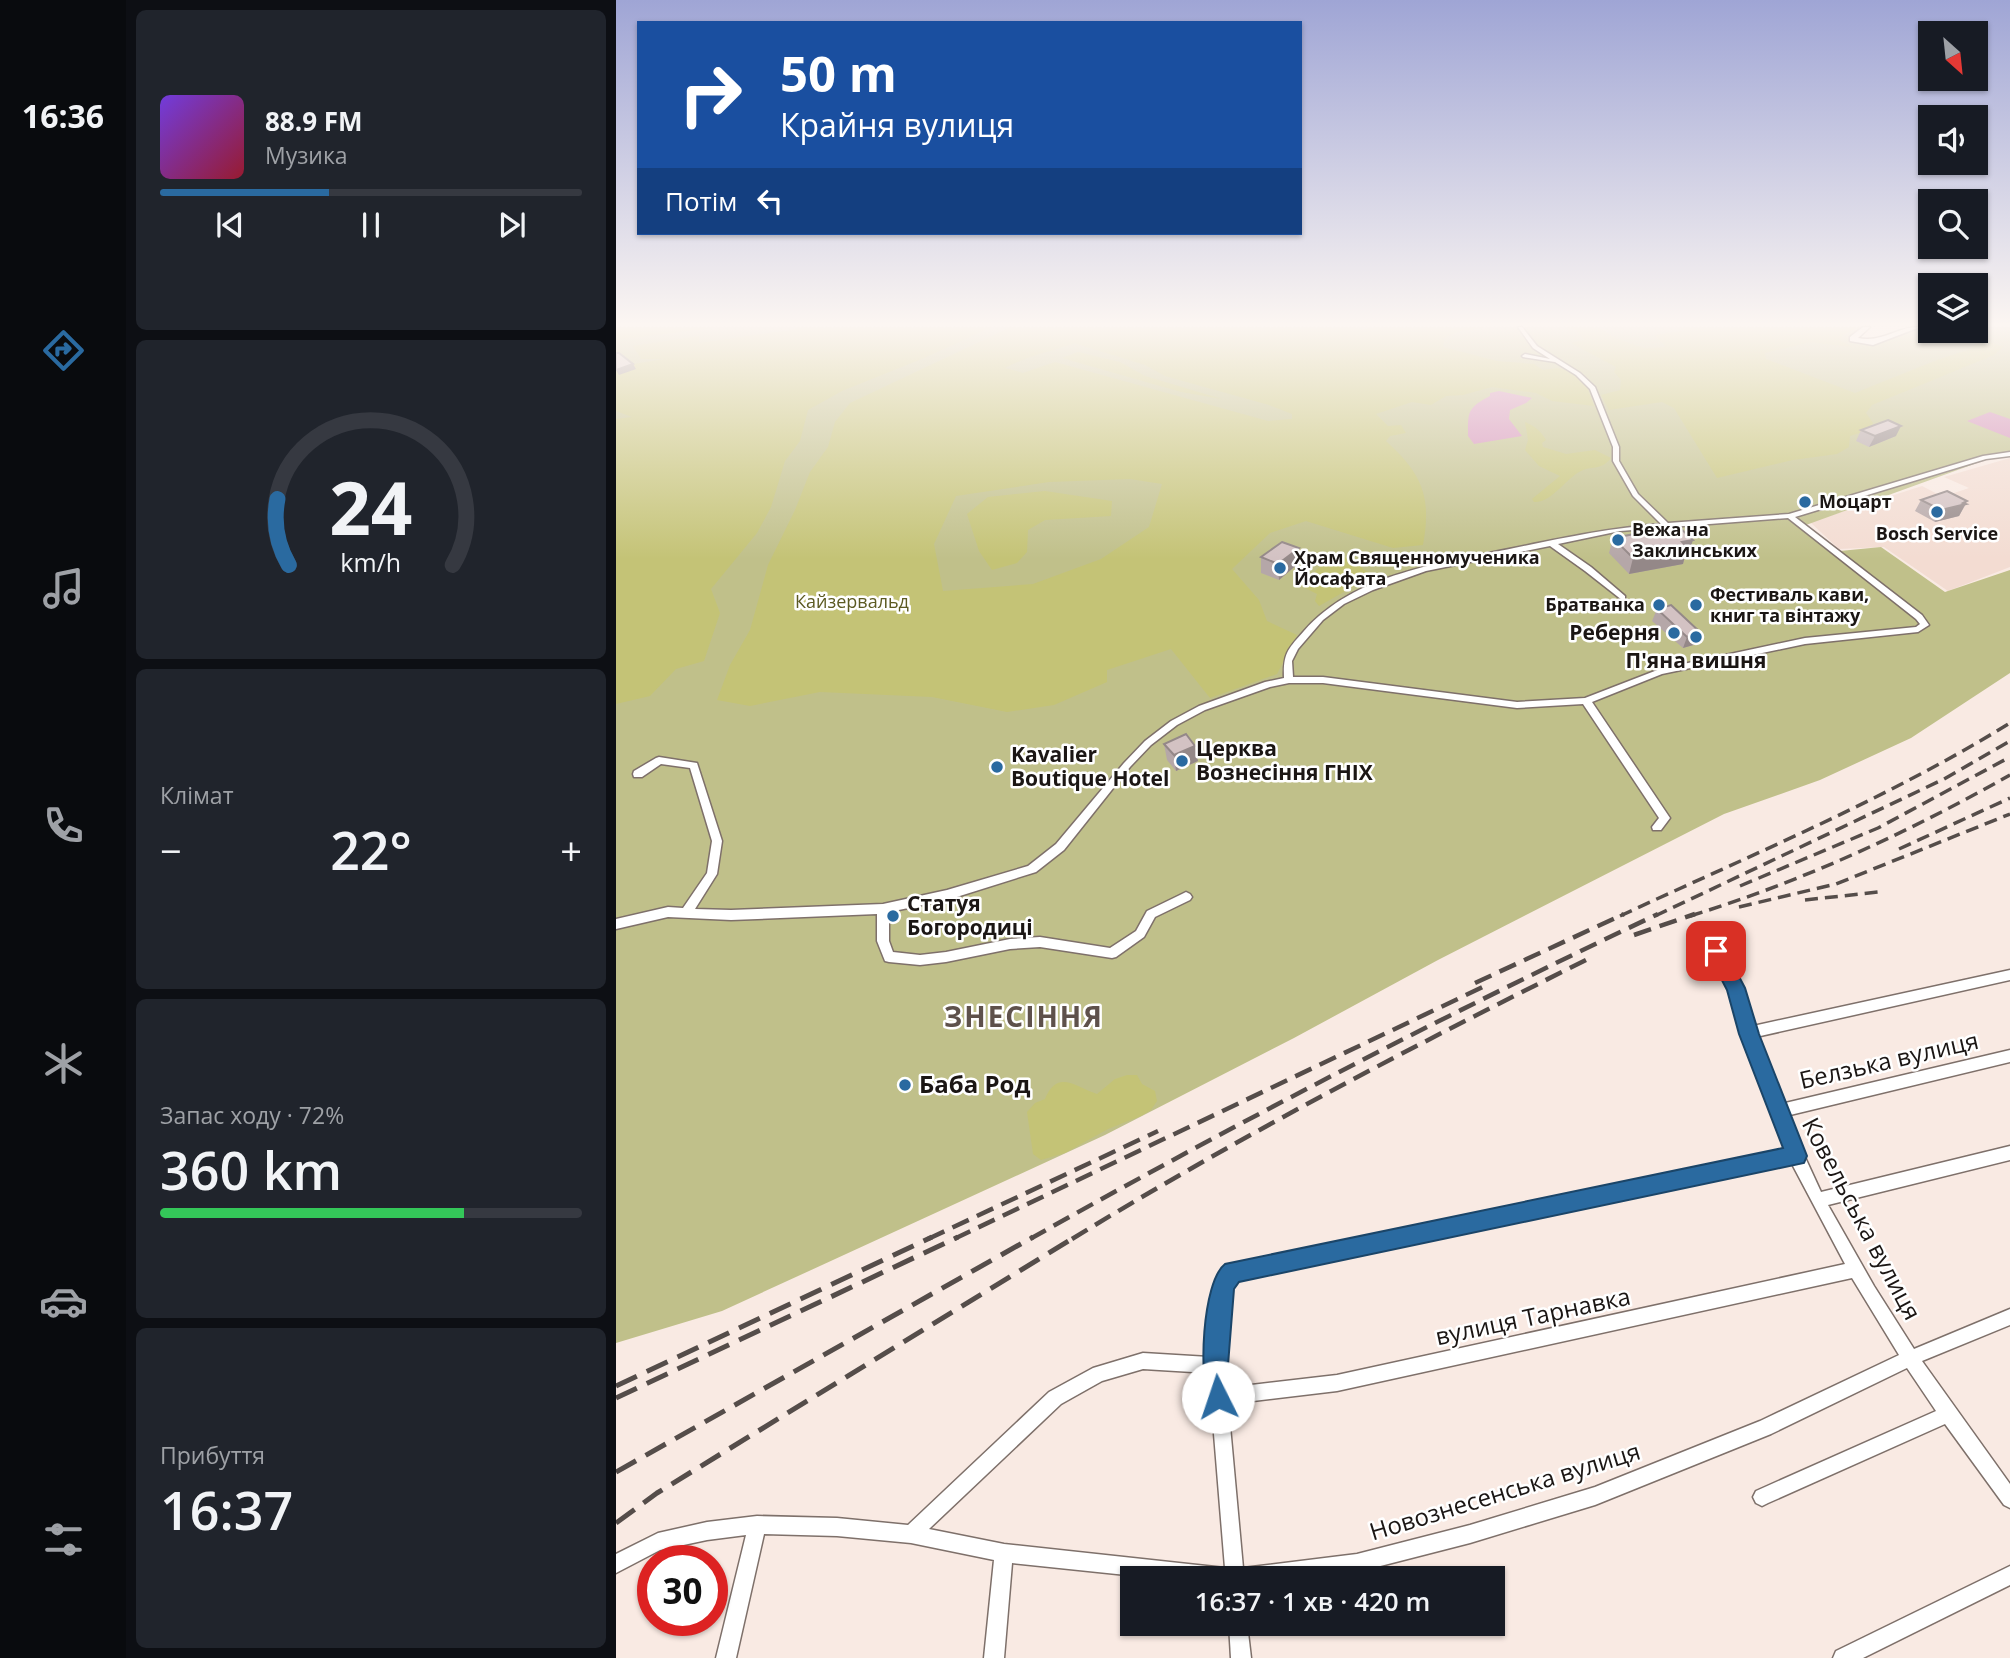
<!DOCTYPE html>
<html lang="uk">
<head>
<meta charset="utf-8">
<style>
	:root { --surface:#171b24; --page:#20242c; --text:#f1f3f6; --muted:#9ea1a6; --line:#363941; --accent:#2a6aa0 }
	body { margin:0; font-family:"Open Sans",sans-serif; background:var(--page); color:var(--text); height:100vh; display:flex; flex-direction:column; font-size:26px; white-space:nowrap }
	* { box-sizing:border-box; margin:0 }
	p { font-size:23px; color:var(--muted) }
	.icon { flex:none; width:38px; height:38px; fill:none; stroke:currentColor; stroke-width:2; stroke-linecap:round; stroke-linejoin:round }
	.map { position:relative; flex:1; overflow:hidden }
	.sheet { display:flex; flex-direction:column; gap:10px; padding:10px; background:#0d0f14; width:490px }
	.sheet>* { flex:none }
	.top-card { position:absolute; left:21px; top:21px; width:665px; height:214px; border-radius:0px; box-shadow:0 2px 5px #0004; background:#1a4fa0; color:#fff; overflow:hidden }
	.needle { width:46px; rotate:153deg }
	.buttons { position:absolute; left:1302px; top:21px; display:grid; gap:14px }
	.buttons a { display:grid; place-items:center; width:70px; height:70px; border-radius:0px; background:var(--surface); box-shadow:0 2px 5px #0004; font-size:35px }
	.speed { position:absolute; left:21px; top:1545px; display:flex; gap:14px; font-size:35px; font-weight:700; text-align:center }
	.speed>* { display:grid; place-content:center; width:91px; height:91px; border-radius:50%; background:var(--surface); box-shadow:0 2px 5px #0004; line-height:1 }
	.speed .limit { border:10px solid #d22; background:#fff; color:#111 }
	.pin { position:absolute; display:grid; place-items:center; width:60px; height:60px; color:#fff; margin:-30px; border-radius:14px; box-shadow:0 4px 10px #0006 }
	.me { position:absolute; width:77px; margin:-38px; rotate:356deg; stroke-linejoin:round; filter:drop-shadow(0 0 5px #0008) }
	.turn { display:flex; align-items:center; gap:24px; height:147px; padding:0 28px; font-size:32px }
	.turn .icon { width:91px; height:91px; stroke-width:2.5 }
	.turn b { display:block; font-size:49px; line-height:60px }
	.then { display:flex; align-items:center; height:66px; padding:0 28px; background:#0003; gap:14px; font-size:26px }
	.big { font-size:52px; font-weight:600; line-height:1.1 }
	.sheet .tile { flex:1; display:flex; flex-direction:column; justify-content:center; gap:10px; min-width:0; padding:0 24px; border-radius:10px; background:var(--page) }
	.sheet .dial { align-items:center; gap:0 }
	.dial svg { height:182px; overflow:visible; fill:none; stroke:var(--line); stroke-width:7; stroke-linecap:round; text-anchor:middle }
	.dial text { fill:var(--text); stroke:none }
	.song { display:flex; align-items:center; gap:21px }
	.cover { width:84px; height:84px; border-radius:10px; background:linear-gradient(135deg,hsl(260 70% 55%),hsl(350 70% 35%)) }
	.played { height:7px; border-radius:4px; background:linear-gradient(90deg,var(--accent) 40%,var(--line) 40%) }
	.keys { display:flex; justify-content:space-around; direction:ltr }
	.heat { display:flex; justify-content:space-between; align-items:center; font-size:38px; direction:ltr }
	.charge { height:10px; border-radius:5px; background:linear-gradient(90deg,#34c759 72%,var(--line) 0) }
	.trip { position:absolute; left:504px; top:1566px; width:385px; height:70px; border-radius:0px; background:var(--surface); box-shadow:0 2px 5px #0004; font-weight:600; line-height:70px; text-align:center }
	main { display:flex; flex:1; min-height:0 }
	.dock { display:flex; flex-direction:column; width:126px; justify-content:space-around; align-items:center; background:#090b0e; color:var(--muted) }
	.dock .icon { width:49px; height:49px }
	.dock .selected { color:var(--accent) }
	.dock b { font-size:32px; color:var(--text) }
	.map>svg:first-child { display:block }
	.built { fill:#f3dcd2 }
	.green { fill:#c0c08a }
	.forest { fill:#c4c376; fill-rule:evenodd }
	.water { fill:#d28eb8 }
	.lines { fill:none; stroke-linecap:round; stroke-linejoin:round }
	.minor-casing { stroke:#7e706a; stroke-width:3 }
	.major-casing { stroke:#7e706a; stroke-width:3 }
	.minor { fill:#fff; fill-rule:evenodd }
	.major { fill:#fff; fill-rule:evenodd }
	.rail-far2 { stroke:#554d4a; stroke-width:3.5; stroke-dasharray:13 7; stroke-linecap:butt }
	.rail-far1 { stroke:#554d4a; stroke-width:4.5; stroke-dasharray:18 9; stroke-linecap:butt }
	.rail { stroke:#554d4a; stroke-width:5; stroke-dasharray:23 11; stroke-linecap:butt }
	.wall { fill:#b5a7a8 }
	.shaded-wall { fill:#948888 }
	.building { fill:#d3c2c3; stroke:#948888; stroke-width:2 }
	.route { fill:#2a6aa0; stroke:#1b4568; stroke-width:2 }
	.poi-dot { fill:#2a6aa0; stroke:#fff; stroke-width:2.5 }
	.labels { text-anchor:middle; stroke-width:5; stroke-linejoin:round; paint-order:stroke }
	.far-poi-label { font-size:18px; font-weight:bold; fill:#1b1614; stroke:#fff; text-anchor:start }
	.far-park-label { font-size:18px; fill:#5c5a22; stroke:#fff }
	.poi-label { font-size:21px; font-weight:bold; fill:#1b1614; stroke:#fff; text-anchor:start }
	.near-street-label { font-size:24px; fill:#1b1614; stroke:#fff }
	.near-poi-label { font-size:24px; font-weight:bold; fill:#1b1614; stroke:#fff; text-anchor:start }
	.district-label { font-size:28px; font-weight:bold; letter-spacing:2px; fill:#5e514b; stroke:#fff }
</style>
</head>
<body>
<main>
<nav class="dock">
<b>16:36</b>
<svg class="icon selected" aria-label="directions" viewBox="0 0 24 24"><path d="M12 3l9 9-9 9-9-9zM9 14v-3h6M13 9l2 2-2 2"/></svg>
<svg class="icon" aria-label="music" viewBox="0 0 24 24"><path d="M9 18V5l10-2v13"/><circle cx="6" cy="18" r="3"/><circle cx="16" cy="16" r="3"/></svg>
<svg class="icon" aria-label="phone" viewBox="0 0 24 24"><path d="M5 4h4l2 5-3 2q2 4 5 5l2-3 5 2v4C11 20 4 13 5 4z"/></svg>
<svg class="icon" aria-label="climate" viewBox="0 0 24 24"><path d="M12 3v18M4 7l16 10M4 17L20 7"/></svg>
<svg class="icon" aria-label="car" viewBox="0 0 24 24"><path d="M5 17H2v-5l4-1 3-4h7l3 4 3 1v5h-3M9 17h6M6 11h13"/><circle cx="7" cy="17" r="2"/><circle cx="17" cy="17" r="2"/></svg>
<svg class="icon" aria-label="filters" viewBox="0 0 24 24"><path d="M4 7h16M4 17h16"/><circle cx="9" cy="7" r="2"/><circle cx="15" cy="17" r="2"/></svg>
</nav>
<section class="sheet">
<div class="tile">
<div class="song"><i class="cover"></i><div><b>88.9 FM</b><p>Музика</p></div></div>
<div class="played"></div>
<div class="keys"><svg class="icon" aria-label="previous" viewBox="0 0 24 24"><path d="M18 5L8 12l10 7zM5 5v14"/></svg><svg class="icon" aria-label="pause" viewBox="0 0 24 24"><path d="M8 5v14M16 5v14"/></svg><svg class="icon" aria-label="next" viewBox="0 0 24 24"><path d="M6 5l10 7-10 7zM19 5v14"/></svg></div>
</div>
<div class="tile dial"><svg viewBox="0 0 100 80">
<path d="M14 69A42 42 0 1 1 86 69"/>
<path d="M14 69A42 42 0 0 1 9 40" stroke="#2a6aa0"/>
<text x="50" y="56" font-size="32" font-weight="700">24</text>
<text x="50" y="72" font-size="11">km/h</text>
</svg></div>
<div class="tile"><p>Клімат</p>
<div class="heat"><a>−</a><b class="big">22°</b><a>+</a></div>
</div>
<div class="tile"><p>Запас ходу · 72%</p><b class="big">360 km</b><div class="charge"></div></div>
<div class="tile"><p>Прибуття</p><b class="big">16:37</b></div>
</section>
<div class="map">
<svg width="1394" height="1658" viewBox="0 0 1394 1658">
	<rect width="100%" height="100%" fill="#f9eae3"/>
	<!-- built -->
	<path class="built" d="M1394,458V567L1332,591L1268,547L1223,549L1194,522L1306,486L1337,502L1332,495L1353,488L1328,477Z"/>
	<!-- green -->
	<path class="green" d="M0,327H1248L1238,342C1265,351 1287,327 1314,327V331H1360V327H1394V451L1190,525L1224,551L1265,547L1329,592L1394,570V673L1295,738L1204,780L1108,814L822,960L678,1038L489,1135L106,1311L0,1343Z"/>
	<!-- forest -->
	<g class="forest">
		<path d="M3,327H92L96,328L0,340V329Z"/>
		<path d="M182,327H376L308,358L226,391L192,410L184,441L169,461L155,507L141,533L95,589L104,613L88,661L60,669L34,696L0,704V419L16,417L0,411V367L48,359H25L17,346L83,336V343L182,329Z"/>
		<path d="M395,327H741L744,330L760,327H870L841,332L828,338L827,347L881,361L918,364L927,370L941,368L956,372L970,384L978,406L936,401L920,393L876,387L847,395L830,396L815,405L796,402L760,414L772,426L785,425L790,433L774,436L770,441C806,474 816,496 807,545L777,548L690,521L654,533L616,569L643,600L651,621L681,635L661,674L594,698L555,649L491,670V682L438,705L391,712L316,697L204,692L134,706L101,700L114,665L134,630L152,565L179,510L194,472L212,447L219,422L234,403ZM458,343L529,365L549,376L653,405L676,414V419L652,421L439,362L407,373L389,368C411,356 435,352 458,343ZM514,479L546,484L533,527L485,559L417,584L327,591L318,544L340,496L433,482Z"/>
		<path d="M948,327H982L999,338L1028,348L1050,347L1039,335L1067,331L1063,327H1244L1228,334L1224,340L1236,347L1194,342L1149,353L1150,359L1239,393L1321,360L1352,350L1368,340L1387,347L1378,355L1256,405L1250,413L1257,423L1253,430L1234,436L1233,447L1221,454L1177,460L1101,478L1058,408L1046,402L993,410L985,395L1004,390L1005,380L998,372L1000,367L955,343L968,340L961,330Z"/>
		<path d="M462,352L504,362L529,376L606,399L565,392L446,358Z"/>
		<path d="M909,422C920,427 924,430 930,440L926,443L927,447L950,454L979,450L995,458C985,471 977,465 965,471C950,478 936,503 918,502L916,499L944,476L923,466L909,450L912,440Z"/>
		<path d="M429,491L496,501L495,516L429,520L412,530L411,552L401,563L376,570L363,551L351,514L372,497Z"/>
		<path d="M713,555L738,559L747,569L758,575L703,606L699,601L701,594L685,586L706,564L704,558Z"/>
		<path d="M511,1075H521L526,1084L539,1091L541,1101L535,1110L525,1116L492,1129L449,1153L425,1160L417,1154L411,1112L419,1103L429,1099C442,1068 460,1088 481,1094L499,1079Z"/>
	</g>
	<!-- water -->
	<g class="water">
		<path d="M883,391L916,398L910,403L894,410L893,419L906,436L858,444L852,436C852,412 851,408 874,396V393Z"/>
		<path d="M1374,412L1394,419V438L1351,421Z"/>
	</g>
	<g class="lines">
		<!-- minor casing -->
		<g class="minor-casing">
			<g id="minor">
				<path d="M902,327H906L921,346L964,373L979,387L1003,447V461L1022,494L1052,523L1173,514L1367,456L1394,452V456L1370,459L1179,517L1306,615L1313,625L1302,632L1189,644L1046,674L976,702L1054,818L1045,830H1037L1036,827L1043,818L967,704L901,708L707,683H673L654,687L589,710L561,725L535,745L514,767L448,850L420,872L331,900L273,912V941L277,952L304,955L330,952L394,939L424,937L494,948L520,931L531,911L566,894L570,892L574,894L576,897L574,900L539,917L528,937L500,957L496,958L424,947L394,949L330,962L304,965L273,962L269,961L261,941V914L115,920L52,917L0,929V919L52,907L67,908L91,873L96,841L74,768L45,764L26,777H18L17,774L18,771L40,758L43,757L81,763L106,841L101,874L79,909L115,910L267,904L331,890L412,866L440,844L508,763L529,741L555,721L583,706L649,682L668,678C667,653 672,649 688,631C739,573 826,563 898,548C946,538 994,528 1045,524L1017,496L997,461V447L974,389L960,375L939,362L907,357L906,356L909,354L934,359L917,348ZM1172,518L1300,619L1304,624L1300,627L1189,638L1044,669L969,698L901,702L707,677H677L676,661L682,649L707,620L728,604L757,590L810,571L934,546L969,571L1006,600H1009V596L975,567L942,544L1004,531Z"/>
				<path d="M1105,934L1109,936L1111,939L1106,951L1122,982L1137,1026L1394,970V980L1140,1037L1165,1104L1394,1050V1062L1170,1116L1205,1192L1394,1146V1160L1212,1205L1258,1286L1298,1349L1394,1309V1325L1306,1361L1394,1484V1508L1388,1505L1329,1424L1152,1503L1146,1506L1140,1503L1137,1497L1140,1491L1320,1411L1291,1368L1155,1434L979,1505L854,1543L741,1572L689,1578H539L396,1563L388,1658H368L378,1560L295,1543L221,1536L148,1534L120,1658H100L130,1535L91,1540L44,1550L0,1573V1554L42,1533L91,1522L141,1516L221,1518L292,1525L433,1392L477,1368L527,1353L593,1357L598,1289L605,1273L617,1264L1171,1151L1137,1066L1110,982L1094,951L1101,936ZM1176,1164L1229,1264L721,1375L610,1388L608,1365L614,1289L616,1283L621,1279ZM1236,1278L1283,1355L1144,1421L979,1487L854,1525L741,1554L627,1568L612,1404L721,1391ZM527,1369L593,1373L609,1568L388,1544L313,1529L445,1404L486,1381Z"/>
				<path d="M1394,1566V1585L1247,1658H1217L1220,1651Z"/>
				<path d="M613,1624H631L635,1658H615Z"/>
			</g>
		</g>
		<!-- major casing -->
		<g class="major-casing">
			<path id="major" d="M1247,327H1254L1242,338C1267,343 1282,326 1304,327L1257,345L1234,341V337Z"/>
		</g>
		<!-- minor -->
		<use href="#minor" class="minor"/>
		<!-- major -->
		<use href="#major" class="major"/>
		<!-- rail-far2 -->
		<g class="rail-far2">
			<path d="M1283,849L1394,798"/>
			<path d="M1124,886L1262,828L1394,757"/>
			<path d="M1189,900L1262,892"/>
			<path d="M1123,907L1220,884L1394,814"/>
			<path d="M1004,916C1135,855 1271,799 1394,723"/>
			<path d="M1039,916L1328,779L1394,741"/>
			<path d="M1074,916C1185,882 1293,832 1394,775"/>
		</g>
		<!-- rail-far1 -->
		<g class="rail-far1">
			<path d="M1018,935L1079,914"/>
			<path d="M859,983L1008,914"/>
			<path d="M312,1239L542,1131"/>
			<path d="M338,1239L871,985"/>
			<path d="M414,1239C620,1123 829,1015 1042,914"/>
			<path d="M456,1239C624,1136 799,1045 976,957"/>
		</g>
		<!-- rail -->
		<g class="rail">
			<path d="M0,1386L316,1237"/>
			<path d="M0,1398L342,1237"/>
			<path d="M0,1472L417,1237"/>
			<path d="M0,1523L41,1493L459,1237"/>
		</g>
	</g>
	<!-- wall -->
	<g class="wall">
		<path d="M1245,430L1280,436L1253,447L1240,441Z"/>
		<path d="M1305,500L1349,504H1350L1343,516L1319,522L1299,511Z"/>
		<path d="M997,538L1072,555L1069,556L1067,564L1013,574L993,553Z"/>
		<path d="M683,548V563L663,580L645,573V557Z"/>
		<path d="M1041,609L1081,644L1067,648L1036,621Z"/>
		<path d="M548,744L582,761L560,771L551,760Z"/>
	</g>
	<!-- shaded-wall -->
	<g class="shaded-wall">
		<path d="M17,364L20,369L3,375L0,370Z"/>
		<path d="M1285,426L1280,436L1253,447L1259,436Z"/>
		<path d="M1351,501L1343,516L1319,522L1325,510Z"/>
		<path d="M1077,540L1072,555L1069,556L1067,564L1013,574L1017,558L1066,542Z"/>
		<path d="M683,548V563L663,580L662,564Z"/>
		<path d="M1085,633L1081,644L1067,648L1071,637Z"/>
		<path d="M579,746L582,761L560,771L558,755Z"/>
	</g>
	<!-- building -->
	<g class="building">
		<path d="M0,353H3L17,364L0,370Z"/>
		<path d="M1272,420L1285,426L1259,436L1245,430Z"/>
		<path d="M1331,491L1351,501L1347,503L1350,504L1325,510L1305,500Z"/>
		<path d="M1062,526L1077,540L1066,542L1072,548L1017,558L997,538Z"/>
		<path d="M666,542L683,548L662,564L645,557Z"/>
		<path d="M1055,605L1085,633L1071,637L1041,609Z"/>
		<path d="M570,734L579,746L558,755L548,744Z"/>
	</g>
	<!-- sky -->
	<linearGradient id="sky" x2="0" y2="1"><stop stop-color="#9fa5d5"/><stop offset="0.58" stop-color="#fcf6f2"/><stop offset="1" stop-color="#fcf6f2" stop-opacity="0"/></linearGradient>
	<rect width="1394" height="559" fill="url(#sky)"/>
	<!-- route -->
	<path class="route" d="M1100,944L1107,946L1129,988L1143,1034L1191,1156L1188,1163L623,1282L618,1289L612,1365L615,1397L611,1406L602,1409L594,1406C582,1379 586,1282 609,1264L1167,1148L1123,1034L1111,990L1091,951L1094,946Z"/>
	<!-- markers -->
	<g class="poi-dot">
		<circle cx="1189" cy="502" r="7"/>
		<circle cx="1321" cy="512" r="7"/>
		<circle cx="1002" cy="540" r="7"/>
		<circle cx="664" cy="568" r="7"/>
		<circle cx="1043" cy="605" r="7"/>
		<circle cx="1080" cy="605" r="7"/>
		<circle cx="1058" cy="633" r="7"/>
		<circle cx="1080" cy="637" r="7"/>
		<circle cx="566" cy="761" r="7"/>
		<circle cx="381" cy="767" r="7"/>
		<circle cx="277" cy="916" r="7"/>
		<circle cx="289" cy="1085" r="7"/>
	</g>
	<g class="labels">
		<!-- far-poi labels -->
		<g class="far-poi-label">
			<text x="1203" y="508">Моцарт</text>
			<text x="1016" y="536">Вежа на<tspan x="1016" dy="21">Заклинських</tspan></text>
			<text x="1321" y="540" text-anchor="middle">Bosch Service</text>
			<text x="678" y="564">Храм Священномученика<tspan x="678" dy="21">Йосафата</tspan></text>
			<text x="1094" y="601">Фестиваль кави,<tspan x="1094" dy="21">книг та вінтажу</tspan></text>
			<text x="1029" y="611" text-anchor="end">Братванка</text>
		</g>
		<!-- far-park labels -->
		<g class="far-park-label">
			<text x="236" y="608">Кайзервальд</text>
		</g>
		<!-- poi labels -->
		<g class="poi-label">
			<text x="1044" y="640" text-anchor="end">Реберня</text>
			<text x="1080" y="668" text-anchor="middle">П'яна вишня</text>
			<text x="580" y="756">Церква<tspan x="580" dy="24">Вознесіння ГНІХ</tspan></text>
			<text x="395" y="762">Kavalier<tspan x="395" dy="24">Boutique Hotel</tspan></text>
			<text x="291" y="911">Статуя<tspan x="291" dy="24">Богородиці</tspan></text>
		</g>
		<!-- near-street labels -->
		<g class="near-street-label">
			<text transform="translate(1273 1061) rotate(-13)" y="8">Белзька вулиця</text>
			<text transform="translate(1245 1219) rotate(62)" y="8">Ковельська вулиця</text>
			<text transform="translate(917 1317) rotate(-12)" y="8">вулиця Тарнавка</text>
			<text transform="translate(889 1492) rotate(-17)" y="8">Новознесенська вулиця</text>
		</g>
		<!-- near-poi labels -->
		<g class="near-poi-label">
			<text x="303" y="1093">Баба Род</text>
		</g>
		<!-- district labels -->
		<g class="district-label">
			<text x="408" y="1027">ЗНЕСІННЯ</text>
		</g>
	</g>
</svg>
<div class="buttons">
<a><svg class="needle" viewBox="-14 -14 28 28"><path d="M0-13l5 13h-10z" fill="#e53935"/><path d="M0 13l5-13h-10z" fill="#9ea1a6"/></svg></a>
<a><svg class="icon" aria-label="sound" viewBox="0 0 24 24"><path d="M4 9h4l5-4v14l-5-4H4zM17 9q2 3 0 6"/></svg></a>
<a><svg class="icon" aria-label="search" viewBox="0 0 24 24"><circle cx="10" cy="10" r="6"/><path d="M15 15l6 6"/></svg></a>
<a><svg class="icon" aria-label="layers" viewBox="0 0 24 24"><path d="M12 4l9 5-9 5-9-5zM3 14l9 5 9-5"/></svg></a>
</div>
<div class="speed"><div class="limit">30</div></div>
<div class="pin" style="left:1100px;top:951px;background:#d93025"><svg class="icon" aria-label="arrive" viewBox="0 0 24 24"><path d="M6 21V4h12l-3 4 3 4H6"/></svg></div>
<svg class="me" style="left:602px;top:1397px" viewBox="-20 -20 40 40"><circle r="19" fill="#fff"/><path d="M0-13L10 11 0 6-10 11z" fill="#2a6aa0"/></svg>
<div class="trip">16:37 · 1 хв · 420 m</div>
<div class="top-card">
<div class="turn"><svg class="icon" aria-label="right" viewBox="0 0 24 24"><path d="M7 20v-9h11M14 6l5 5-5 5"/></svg><div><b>50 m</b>Крайня вулиця</div></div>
<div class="then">Потім<svg class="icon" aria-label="left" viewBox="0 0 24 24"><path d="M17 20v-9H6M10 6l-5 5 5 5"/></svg></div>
</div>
</div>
</main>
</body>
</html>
